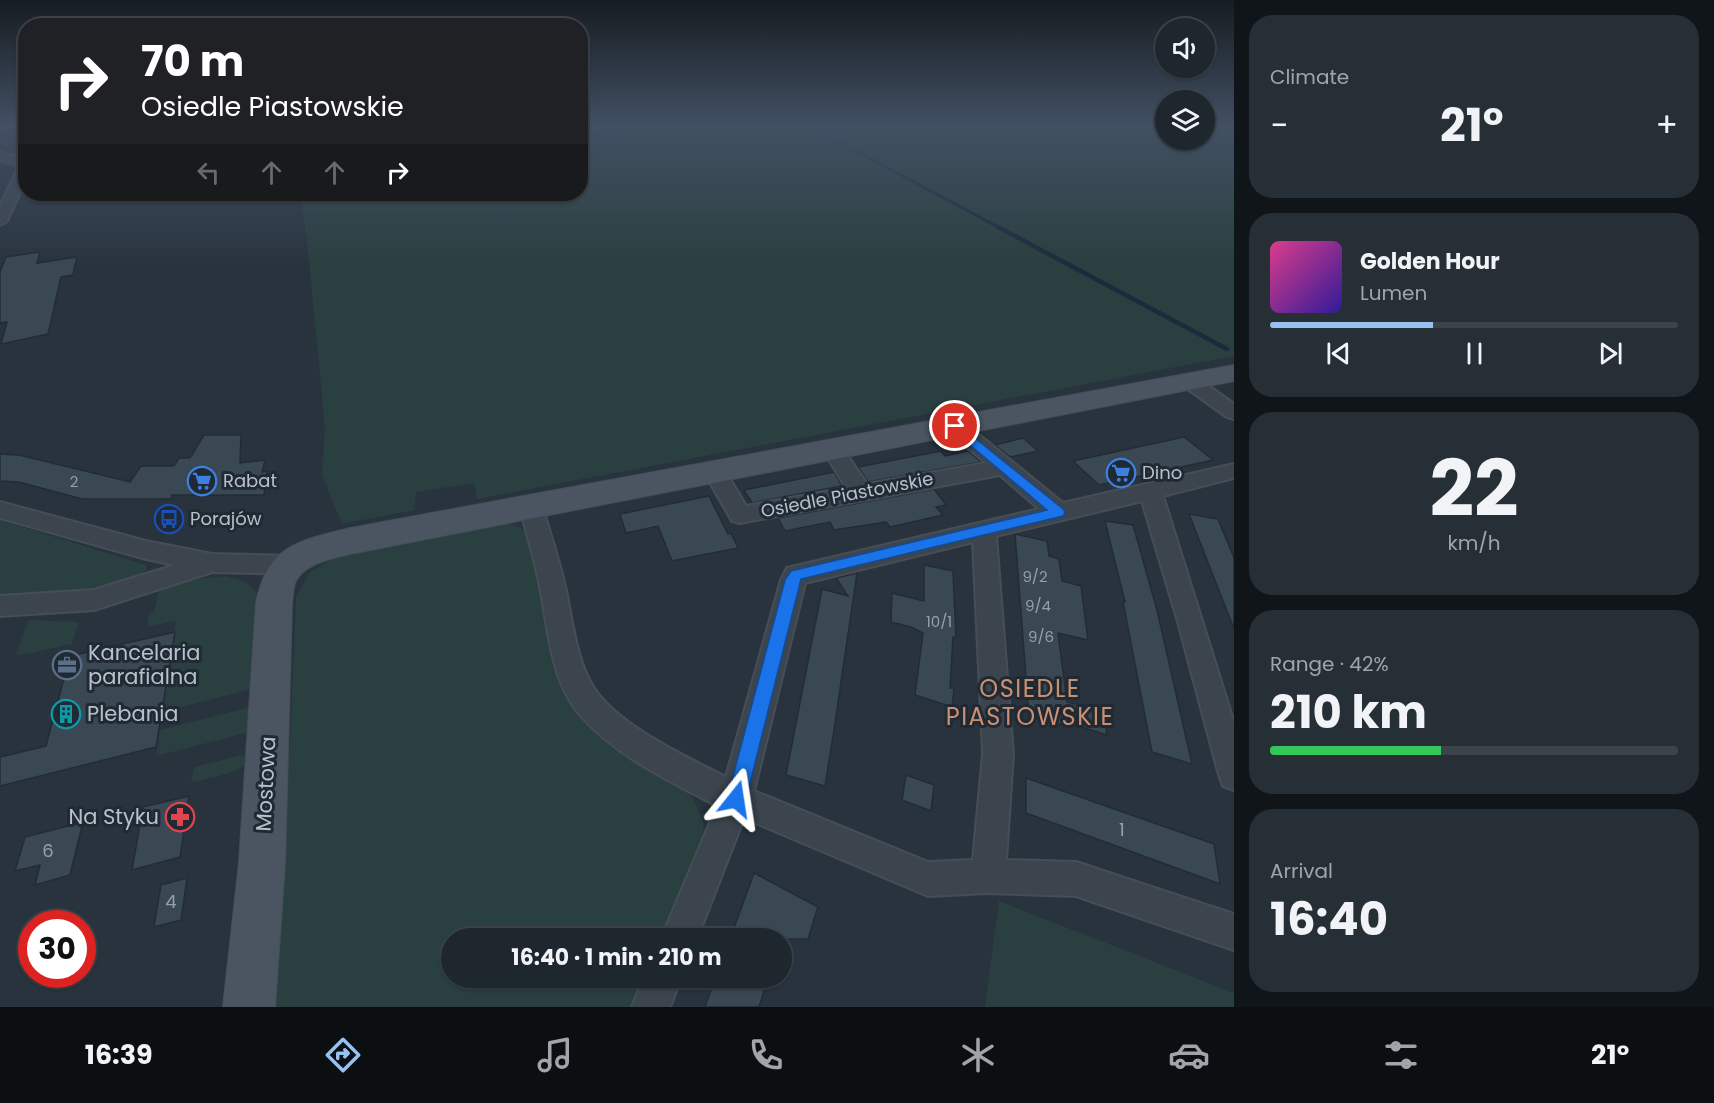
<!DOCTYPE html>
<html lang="en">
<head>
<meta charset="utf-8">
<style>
	:root { --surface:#1e262e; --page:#262e36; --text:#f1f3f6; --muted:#a1a5aa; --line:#3c434a; --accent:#97c1ef }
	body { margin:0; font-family:Poppins,sans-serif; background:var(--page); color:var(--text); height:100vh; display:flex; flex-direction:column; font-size:22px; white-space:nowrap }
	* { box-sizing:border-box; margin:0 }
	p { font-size:20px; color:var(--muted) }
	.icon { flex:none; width:33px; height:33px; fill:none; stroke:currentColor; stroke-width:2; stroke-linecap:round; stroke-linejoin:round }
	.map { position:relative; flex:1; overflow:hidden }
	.drawer { display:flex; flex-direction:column; gap:15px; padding:15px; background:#101519; width:480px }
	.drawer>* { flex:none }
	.top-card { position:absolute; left:18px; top:18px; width:570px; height:183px; border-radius:24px; box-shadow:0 2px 4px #0004,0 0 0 2px var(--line); background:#202124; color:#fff; overflow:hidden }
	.tools { position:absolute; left:1155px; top:18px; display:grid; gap:12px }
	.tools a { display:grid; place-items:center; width:60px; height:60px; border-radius:50%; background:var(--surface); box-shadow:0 2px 4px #0004,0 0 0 2px var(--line); font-size:30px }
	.speed { position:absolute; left:18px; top:910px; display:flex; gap:12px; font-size:30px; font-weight:700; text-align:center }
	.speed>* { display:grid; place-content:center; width:78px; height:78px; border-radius:50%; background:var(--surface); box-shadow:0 2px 4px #0004,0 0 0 2px var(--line); line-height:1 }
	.speed .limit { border:9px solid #d22; background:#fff; color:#111 }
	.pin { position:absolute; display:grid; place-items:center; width:51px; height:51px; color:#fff; margin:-26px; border:3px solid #fff; border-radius:50%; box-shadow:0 2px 6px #0007 }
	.me { position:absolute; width:66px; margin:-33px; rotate:15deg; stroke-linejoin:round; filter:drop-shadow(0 0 4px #0008) }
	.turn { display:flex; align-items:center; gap:21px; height:126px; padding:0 24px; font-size:27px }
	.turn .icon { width:78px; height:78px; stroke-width:2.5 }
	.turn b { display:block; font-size:42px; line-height:51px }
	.lanes { display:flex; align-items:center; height:57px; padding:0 24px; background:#0003; justify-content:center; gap:30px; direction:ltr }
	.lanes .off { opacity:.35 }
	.big { font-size:45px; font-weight:700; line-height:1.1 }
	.drawer .tile { flex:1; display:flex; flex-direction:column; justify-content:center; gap:9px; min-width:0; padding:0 21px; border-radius:24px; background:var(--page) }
	.drawer .dial { align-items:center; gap:0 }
	.dial b { font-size:78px; line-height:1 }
	.song { display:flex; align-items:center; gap:18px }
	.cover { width:72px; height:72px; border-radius:9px; background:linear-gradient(135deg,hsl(330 70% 55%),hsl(250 70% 35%)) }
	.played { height:6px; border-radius:3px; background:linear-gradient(90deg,var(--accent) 40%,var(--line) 40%) }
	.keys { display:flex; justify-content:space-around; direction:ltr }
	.heat { display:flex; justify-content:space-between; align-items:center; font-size:33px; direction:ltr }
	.charge { height:9px; border-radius:4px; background:linear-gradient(90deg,#34c759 42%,var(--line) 0) }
	.trip { position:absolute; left:441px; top:928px; width:351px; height:60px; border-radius:30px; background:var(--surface); box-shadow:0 2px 4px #0004,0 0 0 2px var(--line); font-weight:700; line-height:60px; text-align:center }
	.menu { display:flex; height:96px; justify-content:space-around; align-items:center; background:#0c0f12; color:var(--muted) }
	.menu .icon { width:42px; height:42px }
	.menu .current { color:var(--accent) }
	.menu b { font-size:27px; color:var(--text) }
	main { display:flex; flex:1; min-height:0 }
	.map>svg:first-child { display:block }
	.green { fill:#2a3f3f }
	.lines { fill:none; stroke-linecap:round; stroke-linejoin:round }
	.stream-far1 { stroke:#1c2b3c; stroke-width:3 }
	.stream { stroke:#1c2b3c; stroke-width:4.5 }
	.building { fill:#3a4854; stroke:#222c36; stroke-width:1.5 }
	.street-casing { stroke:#454e57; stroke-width:4 }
	.secondary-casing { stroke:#454e57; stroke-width:2 }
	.street { fill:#3c454e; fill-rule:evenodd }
	.secondary { fill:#4a5561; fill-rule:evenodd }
	.route { fill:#1a73e8; stroke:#114b97; stroke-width:1.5 }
	.labels { text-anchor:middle; stroke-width:6; stroke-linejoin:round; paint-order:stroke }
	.number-label { font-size:15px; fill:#96a0aa }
	.poi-label { font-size:18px; fill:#b8c0c9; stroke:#202a34; text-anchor:start }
	.street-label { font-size:18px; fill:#b8c0c9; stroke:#202a34 }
	.near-number-label { font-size:18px; fill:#96a0aa }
	.near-poi-label { font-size:21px; fill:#b8c0c9; stroke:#202a34; text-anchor:start }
	.near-street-label { font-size:21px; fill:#b8c0c9; stroke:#202a34 }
	.near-neighbourhood-label { font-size:24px; letter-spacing:1.5px; fill:#cc9070; stroke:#202a34 }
</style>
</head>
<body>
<main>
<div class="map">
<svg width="1234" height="1007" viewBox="0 0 1234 1007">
	<rect width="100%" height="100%" fill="#28333e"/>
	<!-- green -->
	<g class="green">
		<path d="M581,126H1165L1166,140H1204L1205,126H1234V356L477,499L474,483L416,492L414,510L342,524L322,475L325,429L309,259L301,194H580Z"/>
		<path d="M0,520L146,565L147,569C129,590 29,596 0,596Z"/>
		<path d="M493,522C507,523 516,524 528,533L564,683L578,713L601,733L682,784L694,800L703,822L705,848L666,939H452V978H649L637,1007H271L290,744L296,597L310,572L330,560L360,548Z"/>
		<path d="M224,576L241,580L253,588L262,600L259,687L162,712L176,621L147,627L149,613L154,612L160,585L163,583Z"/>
		<path d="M28,620L79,622L72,644L16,656Z"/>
		<path d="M258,705L255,725L246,733L156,756L160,730Z"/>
		<path d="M242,755L249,758C246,773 205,779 191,782L194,767Z"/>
		<path d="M999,901L1234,993V1007H985Z"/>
	</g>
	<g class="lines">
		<!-- stream-far1 -->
		<g class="stream-far1">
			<path d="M809,126L1000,228"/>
			<path d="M818,131L846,126"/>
			<path d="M580,137L631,126"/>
		</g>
		<!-- stream -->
		<path class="stream" d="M998,227L1227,349"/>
	</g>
	<!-- building -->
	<g class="building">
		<path d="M40,252L37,263L77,257L73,275L61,277L48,334L1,344L7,322L0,323V272L6,257Z"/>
		<path d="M204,435H241L240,463L265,460L262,472L267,471L264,495H172L171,499H82L19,482L0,481V454L19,455L130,482L141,466H174L179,458H190Z"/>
		<path d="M1184,437L1213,460L1099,485L1073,461Z"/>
		<path d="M1023,438L1038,451L1010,457L995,445Z"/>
		<path d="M941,451L945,456L968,451L981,462L868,482L858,467Z"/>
		<path d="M834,472L842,486L752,503L744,490Z"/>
		<path d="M934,489L946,505L936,507L943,515L890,527L886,522L834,530L830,522L785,531L778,518Z"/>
		<path d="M709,496L728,534L731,533L738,548L672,561L658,526L626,533L620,514Z"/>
		<path d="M1189,514L1218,519L1234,558V629Z"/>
		<path d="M1105,521L1133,525L1157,610L1192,764L1152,752L1123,602H1125Z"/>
		<path d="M1015,534L1047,541L1049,556L1059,559L1062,581L1081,586L1088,640L1058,633L1067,702L1104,712L1107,735L1069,723V727L1029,716Z"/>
		<path d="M924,565L953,571L956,638L953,637L950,688H954L952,707L915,695L923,633L911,627L891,622L892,593L924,601Z"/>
		<path d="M857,573L834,730L825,786L786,775L822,589L848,596L836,578Z"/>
		<path d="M175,632L156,747L0,786V757L46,746L70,656Z"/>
		<path d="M906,775L934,785L931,811L902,800Z"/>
		<path d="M1026,778L1214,844L1220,884L1026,813Z"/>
		<path d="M189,796L180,857L132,870L143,807Z"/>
		<path d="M83,822L70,875L35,885L40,865L15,871L25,837Z"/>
		<path d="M754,873L818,907L808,939H730Z"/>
		<path d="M187,878L181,920L154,927L161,885Z"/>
		<path d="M715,978H768L759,1007H705Z"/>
	</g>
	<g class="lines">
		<!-- street casing -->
		<g class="street-casing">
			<g id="street">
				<path d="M0,126H13L0,130Z"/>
				<path d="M0,152L26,160V179L7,221L0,225V206L18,168L17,165L0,160Z"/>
				<path d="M1189,375L1196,377L1234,404V419L1227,417L1182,385L1180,381L1182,377Z"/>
				<path d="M955,420L962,421L1063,503L1234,464V478L1163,496L1234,723V790L1223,786L1219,775L1178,622L1142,501L996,536L1013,754L1006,860L1076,862L1234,914V950L1076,896L988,893L928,896L744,818L697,939H661L717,806C670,781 617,757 581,716C550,682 548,625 539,582C534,557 526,532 520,507L523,501L531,499L539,501L542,507C550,532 558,557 564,582C573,619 575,665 599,695C626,729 688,758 726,777L781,580L787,568L1039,509L1000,475L740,523L732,521L704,472L707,467L715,465L723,467L746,506L846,488L823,450L826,445L833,443L840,445L867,484L986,463L948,431L945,426L948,421ZM973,542L983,754L973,860L928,862L754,791L805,583Z"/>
				<path d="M0,502L146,541L212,554L291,556L300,558L303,565L300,572L291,574L212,572L94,610L0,616V596L94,590L175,565L146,559L0,518Z"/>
				<path d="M644,978H681L670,1007H632Z"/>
			</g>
		</g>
		<!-- secondary casing -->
		<g class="secondary-casing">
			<path id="secondary" d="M1234,365V381L350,554C333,558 302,564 295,583C293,589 293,597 292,603L285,863L275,1007H223L239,863L256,603C268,545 298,541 350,528Z"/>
		</g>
		<!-- street -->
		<use href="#street" class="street"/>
		<!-- secondary -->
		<use href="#secondary" class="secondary"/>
	</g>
	<!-- sky -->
	<linearGradient id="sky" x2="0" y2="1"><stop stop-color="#161c22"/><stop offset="0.47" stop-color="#425063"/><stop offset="1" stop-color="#425063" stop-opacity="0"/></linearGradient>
	<rect width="1234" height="267" fill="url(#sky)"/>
	<!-- route -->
	<path class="route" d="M955,422L1063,509L1065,512L1063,516L801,579L746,799L743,806L736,809L729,806L727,799L785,580L791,571L1047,510L951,429V423Z"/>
	<!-- icons -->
	<defs>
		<g id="supermarket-ring" transform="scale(1.5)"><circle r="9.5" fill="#202a34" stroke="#3f7fe0" stroke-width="1.5"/><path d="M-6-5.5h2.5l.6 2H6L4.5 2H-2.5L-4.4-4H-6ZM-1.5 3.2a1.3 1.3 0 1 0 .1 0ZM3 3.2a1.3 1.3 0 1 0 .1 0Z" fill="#3f7fe0"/></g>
		<g id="bus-ring" transform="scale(1.5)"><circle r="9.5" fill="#202a34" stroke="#1a4fb4" stroke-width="1.5"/><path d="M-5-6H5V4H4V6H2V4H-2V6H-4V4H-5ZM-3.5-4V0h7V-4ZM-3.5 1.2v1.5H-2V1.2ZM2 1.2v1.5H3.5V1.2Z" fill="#1a4fb4"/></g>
		<g id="office-ring" transform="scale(1.5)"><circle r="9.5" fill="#202a34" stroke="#5c6f8a" stroke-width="1.5"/><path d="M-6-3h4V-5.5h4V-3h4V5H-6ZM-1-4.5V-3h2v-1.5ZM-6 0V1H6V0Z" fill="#5c6f8a"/></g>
		<g id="building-ring" transform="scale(1.5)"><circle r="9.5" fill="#202a34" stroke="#0f9aa8" stroke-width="1.5"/><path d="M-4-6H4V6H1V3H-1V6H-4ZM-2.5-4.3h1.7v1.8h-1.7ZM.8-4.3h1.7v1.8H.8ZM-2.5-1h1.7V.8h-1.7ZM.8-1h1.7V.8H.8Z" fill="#0f9aa8"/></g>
		<g id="pharmacy-ring" transform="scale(1.5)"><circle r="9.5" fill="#202a34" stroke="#e0444e" stroke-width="1.5"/><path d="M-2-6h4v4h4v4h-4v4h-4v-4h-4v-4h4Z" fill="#e0444e"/></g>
	</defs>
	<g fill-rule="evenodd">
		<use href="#supermarket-ring" x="1121" y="473"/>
		<use href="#supermarket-ring" x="202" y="481"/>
		<use href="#bus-ring" x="169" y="519"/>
		<use href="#office-ring" x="67" y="665"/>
		<use href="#building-ring" x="66" y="714"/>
		<use href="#pharmacy-ring" x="180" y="817"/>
	</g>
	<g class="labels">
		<!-- number labels -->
		<g class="number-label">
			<text x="74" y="487">2</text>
			<text x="1035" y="582">9/2</text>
			<text x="1038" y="611">9/4</text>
			<text x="939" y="627">10/1</text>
			<text x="1041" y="642">9/6</text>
		</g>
		<!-- poi labels -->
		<g class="poi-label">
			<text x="1142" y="479">Dino</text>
			<text x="223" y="487">Rabat</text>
			<text x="190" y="525">Porajów</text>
		</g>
		<!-- street labels -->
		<g class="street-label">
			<text transform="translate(847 495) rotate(-11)" y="6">Osiedle Piastowskie</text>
		</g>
		<!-- near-number labels -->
		<g class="near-number-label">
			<text x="1122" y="836">1</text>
			<text x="48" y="857">6</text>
			<text x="171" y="908">4</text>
		</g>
		<!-- near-poi labels -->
		<g class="near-poi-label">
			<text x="88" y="660">Kancelaria<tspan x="88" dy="24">parafialna</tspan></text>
			<text x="87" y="721">Plebania</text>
			<text x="159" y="824" text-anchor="end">Na Styku</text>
		</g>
		<!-- near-street labels -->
		<g class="near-street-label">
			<text transform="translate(266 784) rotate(-87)" y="7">Mostowa</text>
		</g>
		<!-- near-neighbourhood labels -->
		<g class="near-neighbourhood-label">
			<text x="1030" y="697">OSIEDLE<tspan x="1030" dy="28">PIASTOWSKIE</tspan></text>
		</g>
	</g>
</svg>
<div class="tools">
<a><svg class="icon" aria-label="sound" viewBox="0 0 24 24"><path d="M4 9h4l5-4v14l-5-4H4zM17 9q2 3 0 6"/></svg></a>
<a><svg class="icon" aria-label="layers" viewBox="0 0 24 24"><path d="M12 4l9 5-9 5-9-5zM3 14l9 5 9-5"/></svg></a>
</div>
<div class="speed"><div class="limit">30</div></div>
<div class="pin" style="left:955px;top:426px;background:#d93025"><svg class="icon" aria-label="arrive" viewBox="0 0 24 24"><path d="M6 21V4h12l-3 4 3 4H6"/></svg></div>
<svg class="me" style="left:736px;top:799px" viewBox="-20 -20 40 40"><path d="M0-17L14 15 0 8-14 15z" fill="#1a73e8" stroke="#fff" stroke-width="4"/></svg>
<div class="trip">16:40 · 1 min · 210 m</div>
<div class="top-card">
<div class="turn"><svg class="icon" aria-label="right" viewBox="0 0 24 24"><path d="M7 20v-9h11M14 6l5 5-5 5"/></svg><div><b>70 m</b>Osiedle Piastowskie</div></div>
<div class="lanes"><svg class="icon off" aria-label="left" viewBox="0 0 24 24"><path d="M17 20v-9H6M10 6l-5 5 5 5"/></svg><svg class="icon off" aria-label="ahead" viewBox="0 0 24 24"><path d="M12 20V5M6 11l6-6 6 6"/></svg><svg class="icon off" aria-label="ahead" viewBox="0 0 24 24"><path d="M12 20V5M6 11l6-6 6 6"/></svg><svg class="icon" aria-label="right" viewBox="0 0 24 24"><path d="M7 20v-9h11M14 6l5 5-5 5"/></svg></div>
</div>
</div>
<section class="drawer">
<div class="tile"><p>Climate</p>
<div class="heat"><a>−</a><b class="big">21°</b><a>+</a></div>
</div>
<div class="tile">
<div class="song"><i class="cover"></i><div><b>Golden Hour</b><p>Lumen</p></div></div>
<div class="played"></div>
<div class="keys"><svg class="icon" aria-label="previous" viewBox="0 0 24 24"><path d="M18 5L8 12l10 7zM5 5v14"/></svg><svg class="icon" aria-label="pause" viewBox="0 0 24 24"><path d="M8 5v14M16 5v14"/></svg><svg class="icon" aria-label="next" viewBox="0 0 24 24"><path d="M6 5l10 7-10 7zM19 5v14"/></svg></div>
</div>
<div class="tile dial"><b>22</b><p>km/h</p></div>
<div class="tile"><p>Range · 42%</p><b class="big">210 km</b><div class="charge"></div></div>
<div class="tile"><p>Arrival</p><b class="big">16:40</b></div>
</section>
</main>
<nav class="menu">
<b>16:39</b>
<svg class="icon current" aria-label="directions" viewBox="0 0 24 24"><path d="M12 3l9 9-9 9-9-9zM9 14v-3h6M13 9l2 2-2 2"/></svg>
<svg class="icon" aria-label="music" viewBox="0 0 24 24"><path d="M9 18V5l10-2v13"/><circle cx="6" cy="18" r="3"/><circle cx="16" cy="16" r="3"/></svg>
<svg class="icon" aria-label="phone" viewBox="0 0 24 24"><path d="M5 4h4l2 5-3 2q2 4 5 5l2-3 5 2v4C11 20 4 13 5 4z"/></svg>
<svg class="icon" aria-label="climate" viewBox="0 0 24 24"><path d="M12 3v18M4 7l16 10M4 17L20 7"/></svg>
<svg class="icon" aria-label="car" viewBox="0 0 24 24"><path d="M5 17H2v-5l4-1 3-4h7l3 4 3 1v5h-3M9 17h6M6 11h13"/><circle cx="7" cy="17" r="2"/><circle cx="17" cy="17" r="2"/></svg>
<svg class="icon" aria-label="filters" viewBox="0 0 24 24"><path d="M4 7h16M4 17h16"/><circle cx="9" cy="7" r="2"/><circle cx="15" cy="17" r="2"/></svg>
<b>21°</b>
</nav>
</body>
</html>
